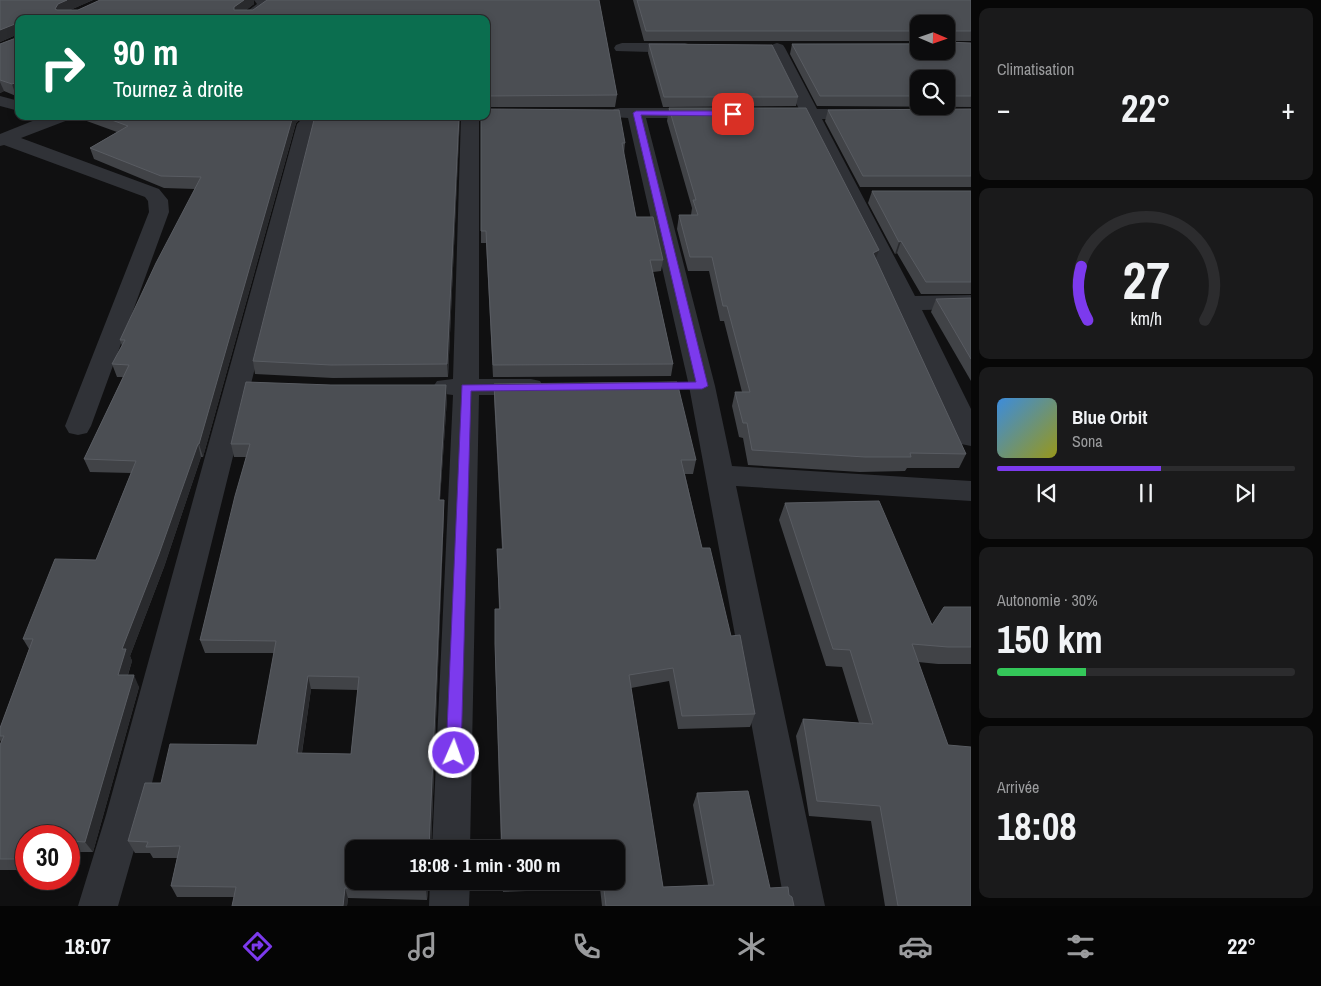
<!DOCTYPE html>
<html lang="fr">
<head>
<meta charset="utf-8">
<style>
	:root { --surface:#0c0c0d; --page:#1a1a1b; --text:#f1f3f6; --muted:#9a9b9d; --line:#2c2c2e; --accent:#7c3aed }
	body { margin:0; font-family:"Archivo Narrow",sans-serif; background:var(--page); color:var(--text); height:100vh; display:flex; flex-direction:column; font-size:19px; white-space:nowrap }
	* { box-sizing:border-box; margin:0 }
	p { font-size:16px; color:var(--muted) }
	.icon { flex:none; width:28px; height:28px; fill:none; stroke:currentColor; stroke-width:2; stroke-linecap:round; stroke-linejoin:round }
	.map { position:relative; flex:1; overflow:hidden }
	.details { display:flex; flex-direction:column; gap:8px; padding:8px; background:#070707; width:350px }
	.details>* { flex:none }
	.guide { position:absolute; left:15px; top:15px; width:475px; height:105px; border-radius:10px; box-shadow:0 2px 8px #0003,0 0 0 1px var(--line); background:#0b6e4f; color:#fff; overflow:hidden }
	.needle { width:32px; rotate:92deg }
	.tools { position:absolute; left:910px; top:15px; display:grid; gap:10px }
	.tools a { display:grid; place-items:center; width:45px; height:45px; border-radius:10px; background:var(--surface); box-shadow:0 2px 8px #0003,0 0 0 1px var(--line); font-size:25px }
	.speed { position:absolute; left:15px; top:825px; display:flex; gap:10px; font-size:25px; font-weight:700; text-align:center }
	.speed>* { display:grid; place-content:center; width:65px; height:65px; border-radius:50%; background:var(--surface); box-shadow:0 2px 8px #0003,0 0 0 1px var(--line); line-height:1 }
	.speed .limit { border:8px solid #d22; background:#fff; color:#111 }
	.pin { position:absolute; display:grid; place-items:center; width:42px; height:42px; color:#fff; margin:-21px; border-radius:10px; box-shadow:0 2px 8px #0006 }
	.me { position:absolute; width:55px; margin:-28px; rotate:2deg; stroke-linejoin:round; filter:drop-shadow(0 0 4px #0008) }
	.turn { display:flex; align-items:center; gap:18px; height:105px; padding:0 15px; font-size:22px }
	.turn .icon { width:65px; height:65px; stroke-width:2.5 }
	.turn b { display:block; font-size:35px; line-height:42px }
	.big { font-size:38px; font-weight:800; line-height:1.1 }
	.details .tile { flex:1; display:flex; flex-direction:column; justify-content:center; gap:8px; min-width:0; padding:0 18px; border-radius:10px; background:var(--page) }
	.details .dial { align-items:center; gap:0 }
	.dial svg { height:130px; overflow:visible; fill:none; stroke:var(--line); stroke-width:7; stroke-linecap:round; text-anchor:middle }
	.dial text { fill:var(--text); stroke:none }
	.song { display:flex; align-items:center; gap:15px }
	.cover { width:60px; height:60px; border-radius:8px; background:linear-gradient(135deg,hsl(210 70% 55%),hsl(60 70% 35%)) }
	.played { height:5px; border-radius:2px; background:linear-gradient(90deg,var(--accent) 55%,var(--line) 55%) }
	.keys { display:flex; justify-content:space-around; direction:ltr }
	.heat { display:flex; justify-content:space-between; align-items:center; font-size:28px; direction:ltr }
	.charge { height:8px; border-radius:4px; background:linear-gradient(90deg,#34c759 30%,var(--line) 0) }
	.trip { position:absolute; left:345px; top:840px; width:280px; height:50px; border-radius:10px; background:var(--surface); box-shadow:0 2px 8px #0003,0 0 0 1px var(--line); font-weight:800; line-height:50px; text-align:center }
	.menu { display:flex; height:80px; justify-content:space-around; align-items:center; background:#050505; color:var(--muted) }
	.menu .icon { width:35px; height:35px }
	.menu .current { color:var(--accent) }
	.menu b { font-size:22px; color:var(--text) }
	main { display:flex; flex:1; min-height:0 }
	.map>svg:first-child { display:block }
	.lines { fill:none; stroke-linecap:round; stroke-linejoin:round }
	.street { fill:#303237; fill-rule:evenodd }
	.wall { fill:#414347; fill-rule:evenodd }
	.shaded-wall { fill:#292a2d }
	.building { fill:#4b4e53; stroke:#595c62; fill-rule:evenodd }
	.route { fill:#7c3aed; stroke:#51269a }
</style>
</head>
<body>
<main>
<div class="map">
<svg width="971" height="906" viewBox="0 0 971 906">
	<rect width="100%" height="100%" fill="#101011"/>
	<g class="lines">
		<!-- street -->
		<g class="street">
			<path d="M254,0H270L273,4L254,19H237L257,4Z"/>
			<path d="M622,43H685L691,45L693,48L691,51L685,53L616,51L614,48L616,45Z"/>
			<path d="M777,43L783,45L785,48L817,109H865L871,110L874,114L871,118L865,119H822L915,296L971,295V309L922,310L971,409V446L961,444L957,437L895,303L804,119L767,118L764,114L767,110L799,109L769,48L771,45Z"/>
			<path d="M0,96L19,101V111L0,106Z"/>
			<path d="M620,108H705L711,109L714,113L711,117L705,118H646L715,386L732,466L971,481V501L736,486L825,906H785L689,386L628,118L614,117L611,113L614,109Z"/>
			<path d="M45,116H71L68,120L21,138L159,189L168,200L169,212L91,426L87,433L78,435L69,433L65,426L149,212L148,201L145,197L4,145L0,146V134Z"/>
			<path d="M305,116H346L343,120L319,123L315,126L144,815L118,906H78L106,815L297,124Z"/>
			<path d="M461,116H479V379H531L540,381L544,387L540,393L531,395H479L470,849H432L453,395L437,393L433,387L437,381L453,379Z"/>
			<path d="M430,881H470L469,906H429Z"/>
		</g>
	</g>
	<!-- wall -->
	<g class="wall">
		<path d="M0,0H93L70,10H78L100,0H254V4L246,10H253L267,0H599L617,95L615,107H486V19H19V94L16,96L4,91L0,93V44L16,38V35L0,42Z"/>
		<path d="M633,0H971V41H946L919,24V41H644Z"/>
		<path d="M971,43V107L817,106L790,54L792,44ZM919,79H946V106H919Z"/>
		<path d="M649,44L798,97L796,106L663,107L648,53Z"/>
		<path d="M669,108L876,259L966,454L959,468H907L905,471L860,472L748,465L743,438L739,437L732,406L735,392H742L724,321H720L709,271H688L677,229L679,215H691L692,208L667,121Z"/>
		<path d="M971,109V187H860L825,121L828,110Z"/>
		<path d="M83,116H303L296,123L203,457H201L164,567L130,656L132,661L128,675L139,687L93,852H69V836H26V870H0V745L1,742L0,740V728L29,649L23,639L96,560L131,473L90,472L84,459L123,377H117L112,364L122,346L120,340L195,189L164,188L94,159L90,148L117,132L84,120Z"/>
		<path d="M460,116L448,377L333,378L255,374L253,361Z"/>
		<path d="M481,116L625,143L624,154L636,217L663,260L661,271L653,272L673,364L671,376L493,377L486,243H481Z"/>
		<path d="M872,191H971V294H921L897,253L895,254L868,203Z"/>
		<path d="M971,298V381L931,312L936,299Z"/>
		<path d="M494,384L696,460L693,474H685L702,548L731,636L755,714L750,727L678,729L669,681L631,688L663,887L708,885L693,805L697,793L770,888L789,895L794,906H602L600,888L503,892L502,881H616V849H501L495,658V623L499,609L497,549H502L494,398Z"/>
		<path d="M447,398L440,500H444V513L431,849H354V881H429L427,900L348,898L347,906H232L234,897H177L171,886L177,858H153L150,853H135L128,841L161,783L257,745L274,653H205L200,640L246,457H234L231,444ZM311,689L358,690L351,754L302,753Z"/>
		<path d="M785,503L932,625L971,607V664H938L918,662L971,906H885L871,821L809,816L796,736L803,719L859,723L842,667L826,666L779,520Z"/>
	</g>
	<!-- shaded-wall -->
	<g class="shaded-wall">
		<path d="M67,0H93L61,14L55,9L58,4Z"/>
		<path d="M244,0H254V4L236,18L234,10V7Z"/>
		<path d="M15,24L18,34L0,42V30Z"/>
		<path d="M0,82L4,91L0,93Z"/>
		<path d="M15,83L19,93V94L16,96L12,84Z"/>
		<path d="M293,116H303L296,123L203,457L199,444Z"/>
		<path d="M459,116H460L448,377L447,364Z"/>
		<path d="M901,241L897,253L895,254L899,242Z"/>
		<path d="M879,250L874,264L873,253Z"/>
		<path d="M446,385L447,398L439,513V500Z"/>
		<path d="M198,444L201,457L164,567L130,656L132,661L124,687L118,675L122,649Z"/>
		<path d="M444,500V513L431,849H429Z"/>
		<path d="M134,675L139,687L93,852L85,842Z"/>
		<path d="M308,676L311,689L300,765L297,753Z"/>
		<path d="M427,881H429L427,900L426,889Z"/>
		<path d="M345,888L348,898L347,906H343Z"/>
	</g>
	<!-- building -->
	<g class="building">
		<path d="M0,0H67L58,4L55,9L57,10H78L100,0H244L234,7V10H253L267,0H599L617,95L486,96V19H19V84L15,83L12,84L0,80V44L16,38L17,25L15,24L0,30Z"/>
		<path d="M637,0H971V31H948L946,41V24H919V31H646Z"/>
		<path d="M946,42L971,43V96H946V79H919V96H820L792,44H919V51H946Z"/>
		<path d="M649,44L772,45L798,97H664Z"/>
		<path d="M669,108H806L879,250L873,253L966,454L910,453L911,457H865L752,450L747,423H743L735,392H750L727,306H723L712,257H690L679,215H698L693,200H696Z"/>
		<path d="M486,109L619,110L625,143H622L636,217H653L663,260H650L673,364L493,365L486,231H481V116H486Z"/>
		<path d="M971,109V176H863L828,110Z"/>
		<path d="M101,116H293L199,444H198L159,554L122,649H126L118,675H134L85,842L69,841V836H26V859H0V745L4,736H0V728L33,639H23L55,559L96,560L136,461L84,459L129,365L112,364L125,340H120L156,263L201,177L161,176L90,148L128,126Z"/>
		<path d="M315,116H459L447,364L331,365L253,361Z"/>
		<path d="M872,191H971V282H926L901,241L899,242Z"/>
		<path d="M971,298V359L936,299Z"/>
		<path d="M246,382L331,385H446L439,500H444L429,849H354V881H427L426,889L345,888L343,906H232L236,887L171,886L180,846L146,847L148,842L128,841L145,783H161L170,744L257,745L276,641L200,640L235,496L250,444H231ZM308,676L359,677L351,754L297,753Z"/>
		<path d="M677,382L696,460H681L702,548H710L731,636L740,635L755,714L682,716L673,668L629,675L663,887L714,885L697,793L748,791L770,888L788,887L789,895L792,897L794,906H606L603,881H616V849H502L495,644V609H500L497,549H503L494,384Z"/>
		<path d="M879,501L932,625L944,607H971V647H948L912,644L948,745L971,747V906H898L880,806L817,801L803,719L873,724L850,650L833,649L785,503Z"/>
	</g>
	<!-- route -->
	<path class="route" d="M636,111H733L737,114L733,116L641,115L708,386L702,389L471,391L461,753L459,757L454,759L449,757L446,753L462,385L696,382L633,113Z"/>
</svg>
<div class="tools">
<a><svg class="needle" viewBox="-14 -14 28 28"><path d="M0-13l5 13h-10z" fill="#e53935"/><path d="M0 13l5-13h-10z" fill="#9a9b9d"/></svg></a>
<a><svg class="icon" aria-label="search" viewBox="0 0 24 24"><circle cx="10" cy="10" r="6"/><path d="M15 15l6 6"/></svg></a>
</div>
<div class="speed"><div class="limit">30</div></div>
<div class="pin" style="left:733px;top:114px;background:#d93025"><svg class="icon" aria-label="arrive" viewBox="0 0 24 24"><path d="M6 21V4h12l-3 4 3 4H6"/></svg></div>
<svg class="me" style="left:454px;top:753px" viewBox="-20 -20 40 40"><circle r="17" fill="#7c3aed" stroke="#fff" stroke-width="3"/><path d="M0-11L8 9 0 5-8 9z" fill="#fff"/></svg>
<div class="trip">18:08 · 1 min · 300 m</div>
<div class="guide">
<div class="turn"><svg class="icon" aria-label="right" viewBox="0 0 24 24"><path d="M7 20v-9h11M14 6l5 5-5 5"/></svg><div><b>90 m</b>Tournez à droite</div></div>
</div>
</div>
<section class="details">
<div class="tile"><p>Climatisation</p>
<div class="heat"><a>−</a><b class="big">22°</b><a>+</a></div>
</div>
<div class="tile dial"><svg viewBox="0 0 100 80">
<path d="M14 69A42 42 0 1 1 86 69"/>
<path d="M14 69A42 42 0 0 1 10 36" stroke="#7c3aed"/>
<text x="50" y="56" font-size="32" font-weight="700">27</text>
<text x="50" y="72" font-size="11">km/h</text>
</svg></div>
<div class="tile">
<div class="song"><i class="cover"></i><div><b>Blue Orbit</b><p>Sona</p></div></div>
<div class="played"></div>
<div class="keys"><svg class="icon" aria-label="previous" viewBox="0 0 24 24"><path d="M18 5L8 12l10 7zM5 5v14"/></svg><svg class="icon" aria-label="pause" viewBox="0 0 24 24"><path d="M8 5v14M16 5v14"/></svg><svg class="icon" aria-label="next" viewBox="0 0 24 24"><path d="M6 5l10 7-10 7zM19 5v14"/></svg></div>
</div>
<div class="tile"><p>Autonomie · 30%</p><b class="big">150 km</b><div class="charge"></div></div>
<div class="tile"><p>Arrivée</p><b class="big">18:08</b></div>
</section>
</main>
<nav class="menu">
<b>18:07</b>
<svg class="icon current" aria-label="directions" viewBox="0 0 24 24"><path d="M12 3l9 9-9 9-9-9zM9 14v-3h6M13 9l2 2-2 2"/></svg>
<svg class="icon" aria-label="music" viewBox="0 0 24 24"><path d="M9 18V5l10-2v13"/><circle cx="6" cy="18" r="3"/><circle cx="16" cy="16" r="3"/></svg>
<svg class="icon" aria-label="phone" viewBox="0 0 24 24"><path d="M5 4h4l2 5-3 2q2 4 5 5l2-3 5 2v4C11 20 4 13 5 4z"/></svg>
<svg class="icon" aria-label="climate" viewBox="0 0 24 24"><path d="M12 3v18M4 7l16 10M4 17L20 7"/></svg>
<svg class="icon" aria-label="car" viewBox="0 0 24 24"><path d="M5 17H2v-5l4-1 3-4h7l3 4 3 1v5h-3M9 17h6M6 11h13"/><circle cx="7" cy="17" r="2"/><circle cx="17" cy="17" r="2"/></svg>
<svg class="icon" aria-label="filters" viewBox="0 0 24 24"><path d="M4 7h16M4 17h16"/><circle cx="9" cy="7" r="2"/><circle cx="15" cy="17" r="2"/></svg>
<b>22°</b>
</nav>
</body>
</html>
